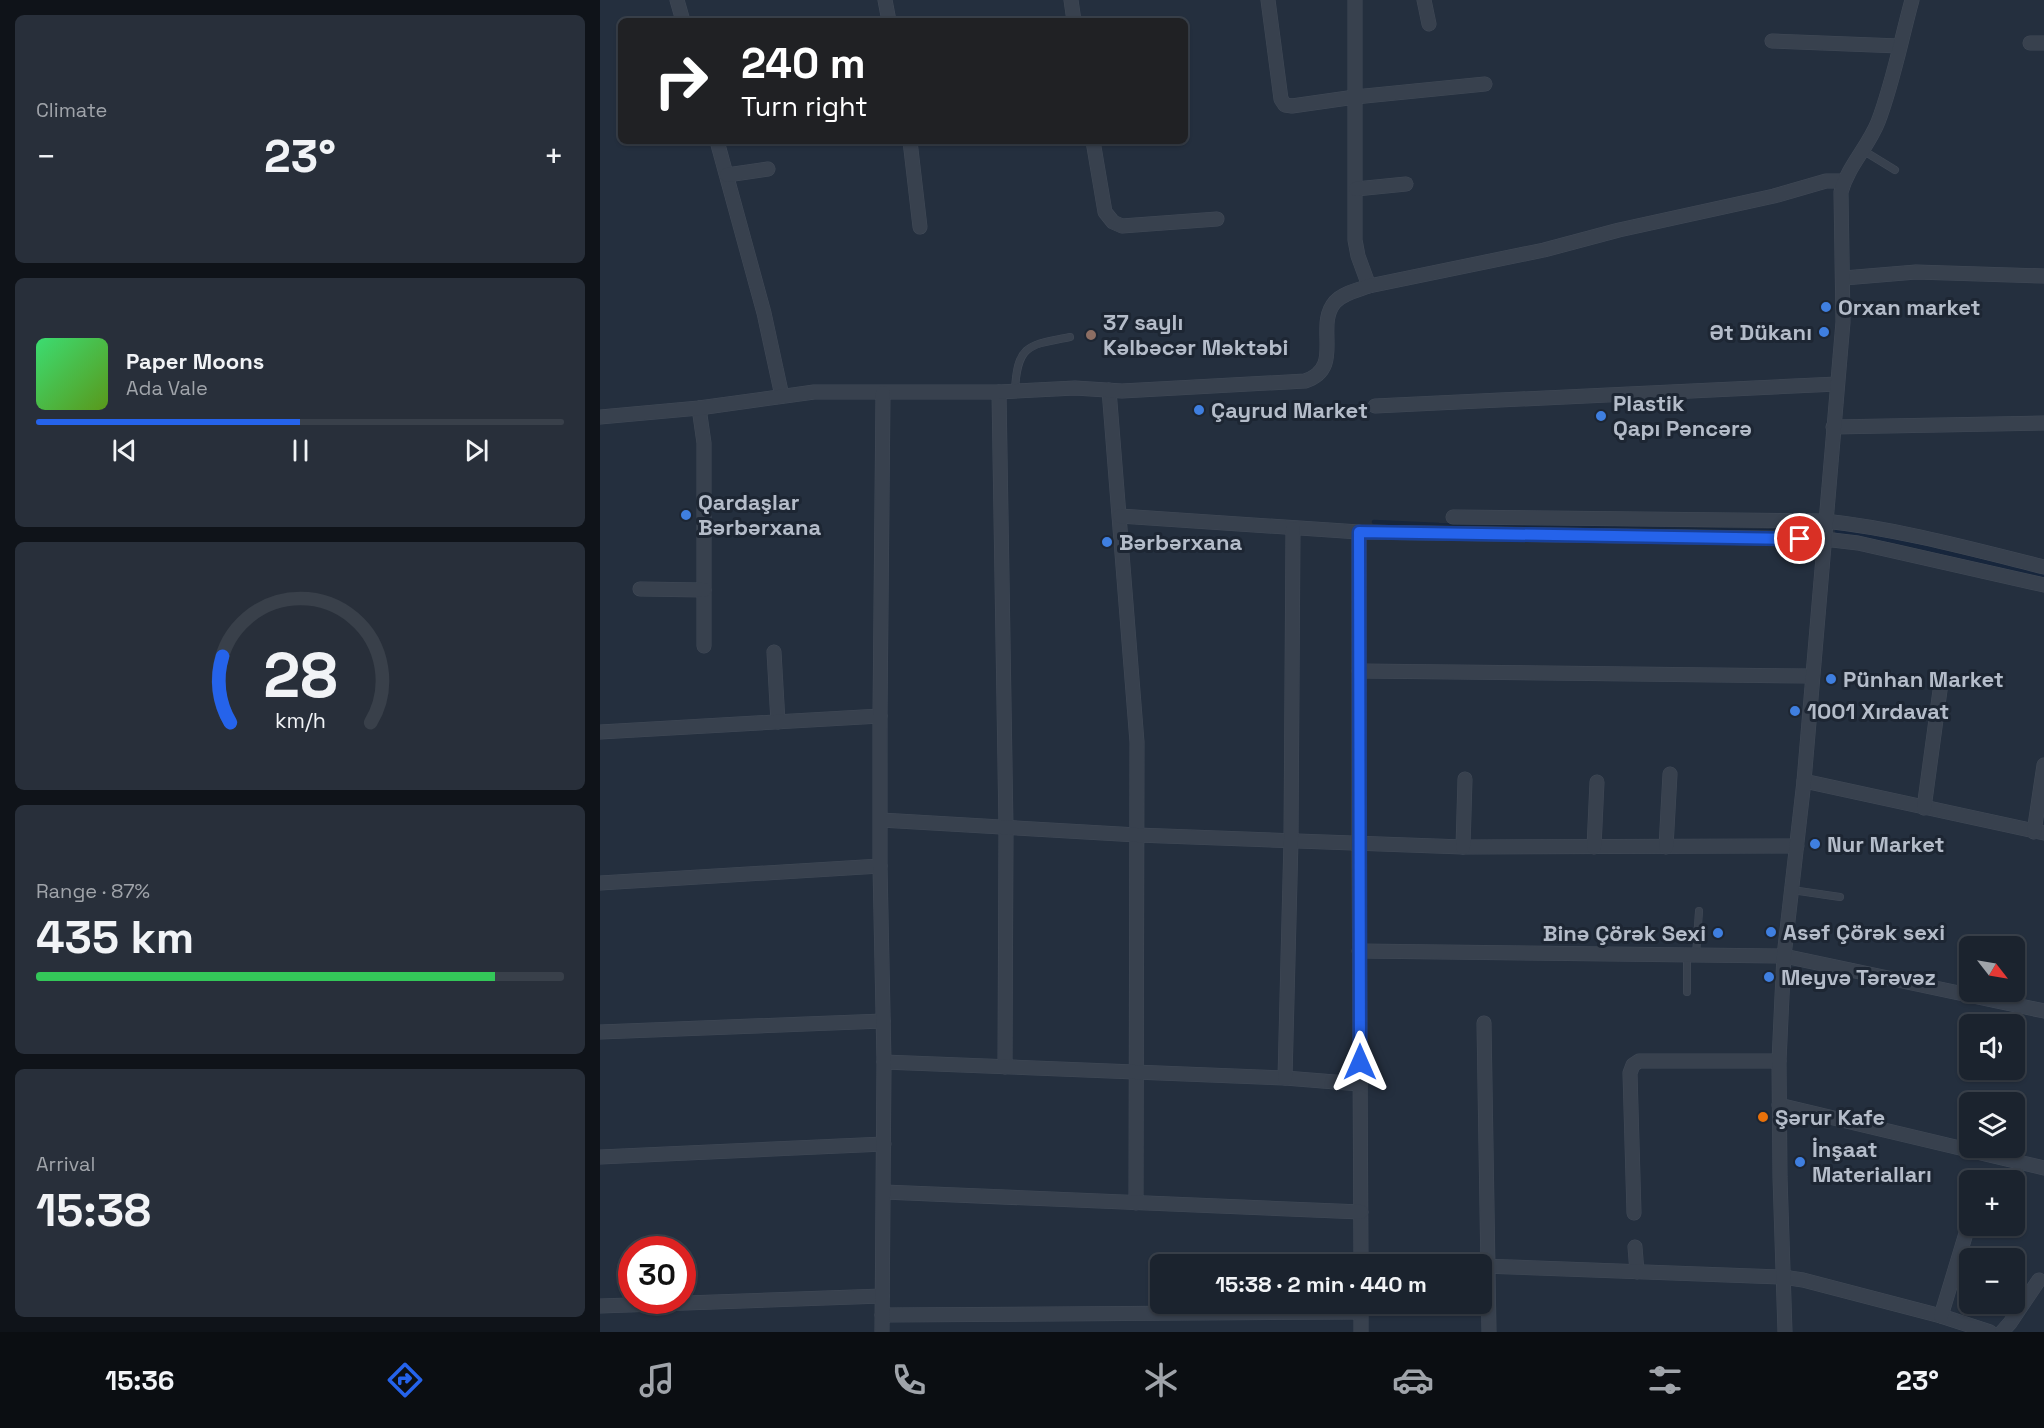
<!DOCTYPE html>
<html lang="en">
<head>
<meta charset="utf-8">
<style>
	:root { --surface:#1b232e; --page:#282f3a; --text:#f1f3f6; --muted:#a0a4aa; --line:#39404a; --accent:#2563eb }
	body { margin:0; font-family:"Space Grotesk",sans-serif; background:var(--page); color:var(--text); height:100vh; display:flex; flex-direction:column; font-size:22px; white-space:nowrap }
	* { box-sizing:border-box; margin:0 }
	p { font-size:20px; color:var(--muted) }
	.icon { flex:none; width:33px; height:33px; fill:none; stroke:currentColor; stroke-width:2; stroke-linecap:round; stroke-linejoin:round }
	.map { position:relative; flex:1; overflow:hidden }
	.sheet { display:flex; flex-direction:column; gap:15px; padding:15px; background:#0f1319; width:600px }
	.sheet>* { flex:none }
	.guide { position:absolute; left:18px; top:18px; width:570px; height:126px; border-radius:9px; box-shadow:0 2px 4px #0004,0 0 0 2px var(--line); background:#202124; color:#fff; overflow:hidden }
	.needle { width:39px; rotate:121deg }
	.fabs { position:absolute; left:1359px; top:936px; display:grid; gap:12px }
	.fabs a { display:grid; place-items:center; width:66px; height:66px; border-radius:9px; background:var(--surface); box-shadow:0 2px 4px #0004,0 0 0 2px var(--line); font-size:30px }
	.speed { position:absolute; left:18px; top:1236px; display:flex; gap:12px; font-size:30px; font-weight:700; text-align:center }
	.speed>* { display:grid; place-content:center; width:78px; height:78px; border-radius:50%; background:var(--surface); box-shadow:0 2px 4px #0004,0 0 0 2px var(--line); line-height:1 }
	.speed .limit { border:9px solid #d22; background:#fff; color:#111 }
	.pin { position:absolute; display:grid; place-items:center; width:51px; height:51px; color:#fff; margin:-26px; border:3px solid #fff; border-radius:50%; box-shadow:0 2px 6px #0007 }
	.me { position:absolute; width:66px; margin:-33px; rotate:0deg; stroke-linejoin:round; filter:drop-shadow(0 0 4px #0008) }
	.turn { display:flex; align-items:center; gap:21px; height:126px; padding:0 24px; font-size:27px }
	.turn .icon { width:78px; height:78px; stroke-width:2.5 }
	.turn b { display:block; font-size:42px; line-height:51px }
	.big { font-size:45px; font-weight:700; line-height:1.1 }
	.sheet .widget { flex:1; display:flex; flex-direction:column; justify-content:center; gap:9px; min-width:0; padding:0 21px; border-radius:9px; background:var(--page) }
	.sheet .dial { align-items:center; gap:0 }
	.dial svg { height:156px; overflow:visible; fill:none; stroke:var(--line); stroke-width:7; stroke-linecap:round; text-anchor:middle }
	.dial text { fill:var(--text); stroke:none }
	.song { display:flex; align-items:center; gap:18px }
	.cover { width:72px; height:72px; border-radius:9px; background:linear-gradient(135deg,hsl(140 70% 55%),hsl(90 70% 35%)) }
	.played { height:6px; border-radius:3px; background:linear-gradient(90deg,var(--accent) 50%,var(--line) 50%) }
	.keys { display:flex; justify-content:space-around; direction:ltr }
	.heat { display:flex; justify-content:space-between; align-items:center; font-size:33px; direction:ltr }
	.charge { height:9px; border-radius:4px; background:linear-gradient(90deg,#34c759 87%,var(--line) 0) }
	.trip { position:absolute; left:550px; top:1254px; width:342px; height:60px; border-radius:9px; background:var(--surface); box-shadow:0 2px 4px #0004,0 0 0 2px var(--line); font-weight:700; line-height:60px; text-align:center }
	.tab-bar { display:flex; height:96px; justify-content:space-around; align-items:center; background:#0b0e12; color:var(--muted) }
	.tab-bar .icon { width:42px; height:42px }
	.tab-bar .selected { color:var(--accent) }
	.tab-bar b { font-size:27px; color:var(--text) }
	main { display:flex; flex:1; min-height:0 }
	.map>svg:first-child { display:block }
	.lines { fill:none; stroke-linecap:round; stroke-linejoin:round }
	.stream { stroke:#17263c; stroke-width:4.5 }
	.service-casing { stroke:#414a57; stroke-width:8 }
	.minor-casing { stroke:#414a57; stroke-width:15 }
	.service { stroke:#38414e; stroke-width:7 }
	.minor { stroke:#38414e; stroke-width:14 }
	.route-casing { stroke:#184099; stroke-width:15 }
	.route { stroke:#2563eb; stroke-width:10 }
	.shop-dot { fill:#3f7fe0; stroke:#1d2633; stroke-width:2 }
	.education-dot { fill:#8d6e63; stroke:#1d2633; stroke-width:2 }
	.food-dot { fill:#e8710a; stroke:#1d2633; stroke-width:2 }
	.labels { text-anchor:middle; stroke-width:6; stroke-linejoin:round; paint-order:stroke }
	.poi-label { font-size:22px; font-weight:bold; fill:#b4bcc9; stroke:#1d2633; text-anchor:start }
</style>
</head>
<body>
<main>
<section class="sheet">
<div class="widget"><p>Climate</p>
<div class="heat"><a>−</a><b class="big">23°</b><a>+</a></div>
</div>
<div class="widget">
<div class="song"><i class="cover"></i><div><b>Paper Moons</b><p>Ada Vale</p></div></div>
<div class="played"></div>
<div class="keys"><svg class="icon" aria-label="previous" viewBox="0 0 24 24"><path d="M18 5L8 12l10 7zM5 5v14"/></svg><svg class="icon" aria-label="pause" viewBox="0 0 24 24"><path d="M8 5v14M16 5v14"/></svg><svg class="icon" aria-label="next" viewBox="0 0 24 24"><path d="M6 5l10 7-10 7zM19 5v14"/></svg></div>
</div>
<div class="widget dial"><svg viewBox="0 0 100 80">
<path d="M14 69A42 42 0 1 1 86 69"/>
<path d="M14 69A42 42 0 0 1 10 35" stroke="#2563eb"/>
<text x="50" y="56" font-size="32" font-weight="700">28</text>
<text x="50" y="72" font-size="11">km/h</text>
</svg></div>
<div class="widget"><p>Range · 87%</p><b class="big">435 km</b><div class="charge"></div></div>
<div class="widget"><p>Arrival</p><b class="big">15:38</b></div>
</section>
<div class="map">
<svg width="1444" height="1332" viewBox="0 0 1444 1332">
	<rect width="100%" height="100%" fill="#242f3e"/>
	<g class="lines">
		<!-- stream -->
		<g class="stream">
			<path d="M774,522L839,525L1212,532"/>
			<path d="M1237,531L1295,541L1444,576"/>
		</g>
		<!-- service casing -->
		<g class="service-casing">
			<g id="service">
				<path d="M1264,151L1295,170"/>
				<path d="M415,391C417,344 429,345 470,337"/>
				<path d="M1192,890L1240,897"/>
				<path d="M1096,955L1099,911"/>
				<path d="M1087,992V955"/>
			</g>
		</g>
		<!-- minor casing -->
		<g class="minor-casing">
			<g id="minor">
				<path d="M77,0L83,21"/>
				<path d="M285,0L289,21"/>
				<path d="M471,0L474,21"/>
				<path d="M668,0L681,99L685,105L692,106L755,97L885,84"/>
				<path d="M755,0V240L758,256L769,286"/>
				<path d="M824,0L829,24"/>
				<path d="M1172,41L1299,46"/>
				<path d="M1430,43H1444"/>
				<path d="M117,141L164,313L182,396"/>
				<path d="M310,141L320,227"/>
				<path d="M493,141L505,212L513,222L522,226L617,219"/>
				<path d="M127,175L168,169"/>
				<path d="M756,189L806,184"/>
				<path d="M1244,278L1316,272L1444,276"/>
				<path d="M509,390L537,742L536,1203"/>
				<path d="M399,392L406,828L405,1067"/>
				<path d="M775,406L1237,384"/>
				<path d="M99,408L104,443V646"/>
				<path d="M0,417L99,408L214,392H399L475,388L522,391L705,381C745,368 714,326 735,302C743,293 758,290 769,286L944,250L1019,230L1174,196L1226,181H1244"/>
				<path d="M1233,427L1444,423"/>
				<path d="M520,516L759,532L1224,539L1258,543L1444,585"/>
				<path d="M853,517L1225,521C1299,529 1372,549 1444,567"/>
				<path d="M759,532V842L761,1264"/>
				<path d="M40,589L104,590"/>
				<path d="M174,652L178,722"/>
				<path d="M759,671L1211,676"/>
				<path d="M0,732L280,716"/>
				<path d="M1204,781L1444,833"/>
				<path d="M1324,808L1341,683"/>
				<path d="M281,820L537,835L863,847L1197,846"/>
				<path d="M1434,832L1444,765"/>
				<path d="M863,847L865,779"/>
				<path d="M994,847L997,782"/>
				<path d="M1066,847L1070,774"/>
				<path d="M0,883L280,866"/>
				<path d="M759,951L1184,956L1444,1011"/>
				<path d="M884,1023L889,1332"/>
				<path d="M0,1032L283,1021"/>
				<path d="M284,1062L685,1078L760,1084"/>
				<path d="M685,1078L691,840L693,529"/>
				<path d="M1179,1105L1444,1168"/>
				<path d="M0,1157L284,1144"/>
				<path d="M284,1192L761,1212"/>
				<path d="M1034,1213L1030,1073L1033,1065L1039,1061H1179"/>
				<path d="M1035,1247L1037,1272"/>
				<path d="M882,1266L1183,1277L1203,1280L1341,1316L1390,1332"/>
				<path d="M761,1304V1332"/>
				<path d="M0,1306L282,1296"/>
				<path d="M282,1315L761,1312"/>
				<path d="M1341,1316L1367,1230"/>
				<path d="M282,1332L284,1062L280,866V716L283,393"/>
				<path d="M1185,1332L1180,1177L1179,1061L1182,996L1184,956L1204,781L1243,322L1241,192C1248,166 1268,147 1278,122C1293,83 1301,40 1312,0"/>
				<path d="M1402,1332L1410,1323L1439,1280"/>
			</g>
		</g>
		<!-- service -->
		<use href="#service" class="service"/>
		<!-- minor -->
		<use href="#minor" class="minor"/>
	</g>
	<g class="lines">
		<!-- route casing -->
		<g class="route-casing">
			<path id="route" d="M760,1062L759,532L1200,539"/>
		</g>
		<!-- route -->
		<use href="#route" class="route"/>
	</g>
	<!-- markers -->
	<g class="shop-dot">
		<circle cx="1226" cy="307" r="6"/>
		<circle cx="1224" cy="332" r="6"/>
		<circle cx="599" cy="410" r="6"/>
		<circle cx="1001" cy="416" r="6"/>
		<circle cx="86" cy="515" r="6"/>
		<circle cx="507" cy="542" r="6"/>
		<circle cx="1231" cy="679" r="6"/>
		<circle cx="1195" cy="711" r="6"/>
		<circle cx="1215" cy="844" r="6"/>
		<circle cx="1171" cy="932" r="6"/>
		<circle cx="1118" cy="933" r="6"/>
		<circle cx="1169" cy="977" r="6"/>
		<circle cx="1200" cy="1162" r="6"/>
	</g>
	<circle class="education-dot" cx="491" cy="335" r="6"/>
	<circle class="food-dot" cx="1163" cy="1117" r="6"/>
	<g class="labels">
		<!-- poi labels -->
		<g class="poi-label">
			<text x="1238" y="315">Orxan market</text>
			<text x="503" y="330">37 saylı<tspan x="503" dy="25">Kəlbəcər Məktəbi</tspan></text>
			<text x="1212" y="340" text-anchor="end">Ət Dükanı</text>
			<text x="1013" y="411">Plastik<tspan x="1013" dy="25">Qapı Pəncərə</tspan></text>
			<text x="611" y="418">Çayrud Market</text>
			<text x="98" y="510">Qardaşlar<tspan x="98" dy="25">Bərbərxana</tspan></text>
			<text x="519" y="550">Bərbərxana</text>
			<text x="1243" y="687">Pünhan Market</text>
			<text x="1207" y="719">1001 Xırdavat</text>
			<text x="1227" y="852">Nur Market</text>
			<text x="1183" y="940">Asəf Çörək sexi</text>
			<text x="1106" y="941" text-anchor="end">Binə Çörək Sexi</text>
			<text x="1181" y="985">Meyvə Tərəvəz</text>
			<text x="1175" y="1125">Şərur Kafe</text>
			<text x="1212" y="1157">İnşaat<tspan x="1212" dy="25">Materialları</tspan></text>
		</g>
	</g>
</svg>
<div class="fabs">
<a><svg class="needle" viewBox="-14 -14 28 28"><path d="M0-13l5 13h-10z" fill="#e53935"/><path d="M0 13l5-13h-10z" fill="#a0a4aa"/></svg></a>
<a><svg class="icon" aria-label="sound" viewBox="0 0 24 24"><path d="M4 9h4l5-4v14l-5-4H4zM17 9q2 3 0 6"/></svg></a>
<a><svg class="icon" aria-label="layers" viewBox="0 0 24 24"><path d="M12 4l9 5-9 5-9-5zM3 14l9 5 9-5"/></svg></a>
<a>+</a>
<a>−</a>
</div>
<div class="speed"><div class="limit">30</div></div>
<div class="pin" style="left:1200px;top:539px;background:#d93025"><svg class="icon" aria-label="arrive" viewBox="0 0 24 24"><path d="M6 21V4h12l-3 4 3 4H6"/></svg></div>
<svg class="me" style="left:760px;top:1062px" viewBox="-20 -20 40 40"><path d="M0-17L14 15 0 8-14 15z" fill="#2563eb" stroke="#fff" stroke-width="4"/></svg>
<div class="trip">15:38 · 2 min · 440 m</div>
<div class="guide">
<div class="turn"><svg class="icon" aria-label="right" viewBox="0 0 24 24"><path d="M7 20v-9h11M14 6l5 5-5 5"/></svg><div><b>240 m</b>Turn right</div></div>
</div>
</div>
</main>
<nav class="tab-bar">
<b>15:36</b>
<svg class="icon selected" aria-label="directions" viewBox="0 0 24 24"><path d="M12 3l9 9-9 9-9-9zM9 14v-3h6M13 9l2 2-2 2"/></svg>
<svg class="icon" aria-label="music" viewBox="0 0 24 24"><path d="M9 18V5l10-2v13"/><circle cx="6" cy="18" r="3"/><circle cx="16" cy="16" r="3"/></svg>
<svg class="icon" aria-label="phone" viewBox="0 0 24 24"><path d="M5 4h4l2 5-3 2q2 4 5 5l2-3 5 2v4C11 20 4 13 5 4z"/></svg>
<svg class="icon" aria-label="climate" viewBox="0 0 24 24"><path d="M12 3v18M4 7l16 10M4 17L20 7"/></svg>
<svg class="icon" aria-label="car" viewBox="0 0 24 24"><path d="M5 17H2v-5l4-1 3-4h7l3 4 3 1v5h-3M9 17h6M6 11h13"/><circle cx="7" cy="17" r="2"/><circle cx="17" cy="17" r="2"/></svg>
<svg class="icon" aria-label="filters" viewBox="0 0 24 24"><path d="M4 7h16M4 17h16"/><circle cx="9" cy="7" r="2"/><circle cx="15" cy="17" r="2"/></svg>
<b>23°</b>
</nav>
</body>
</html>
